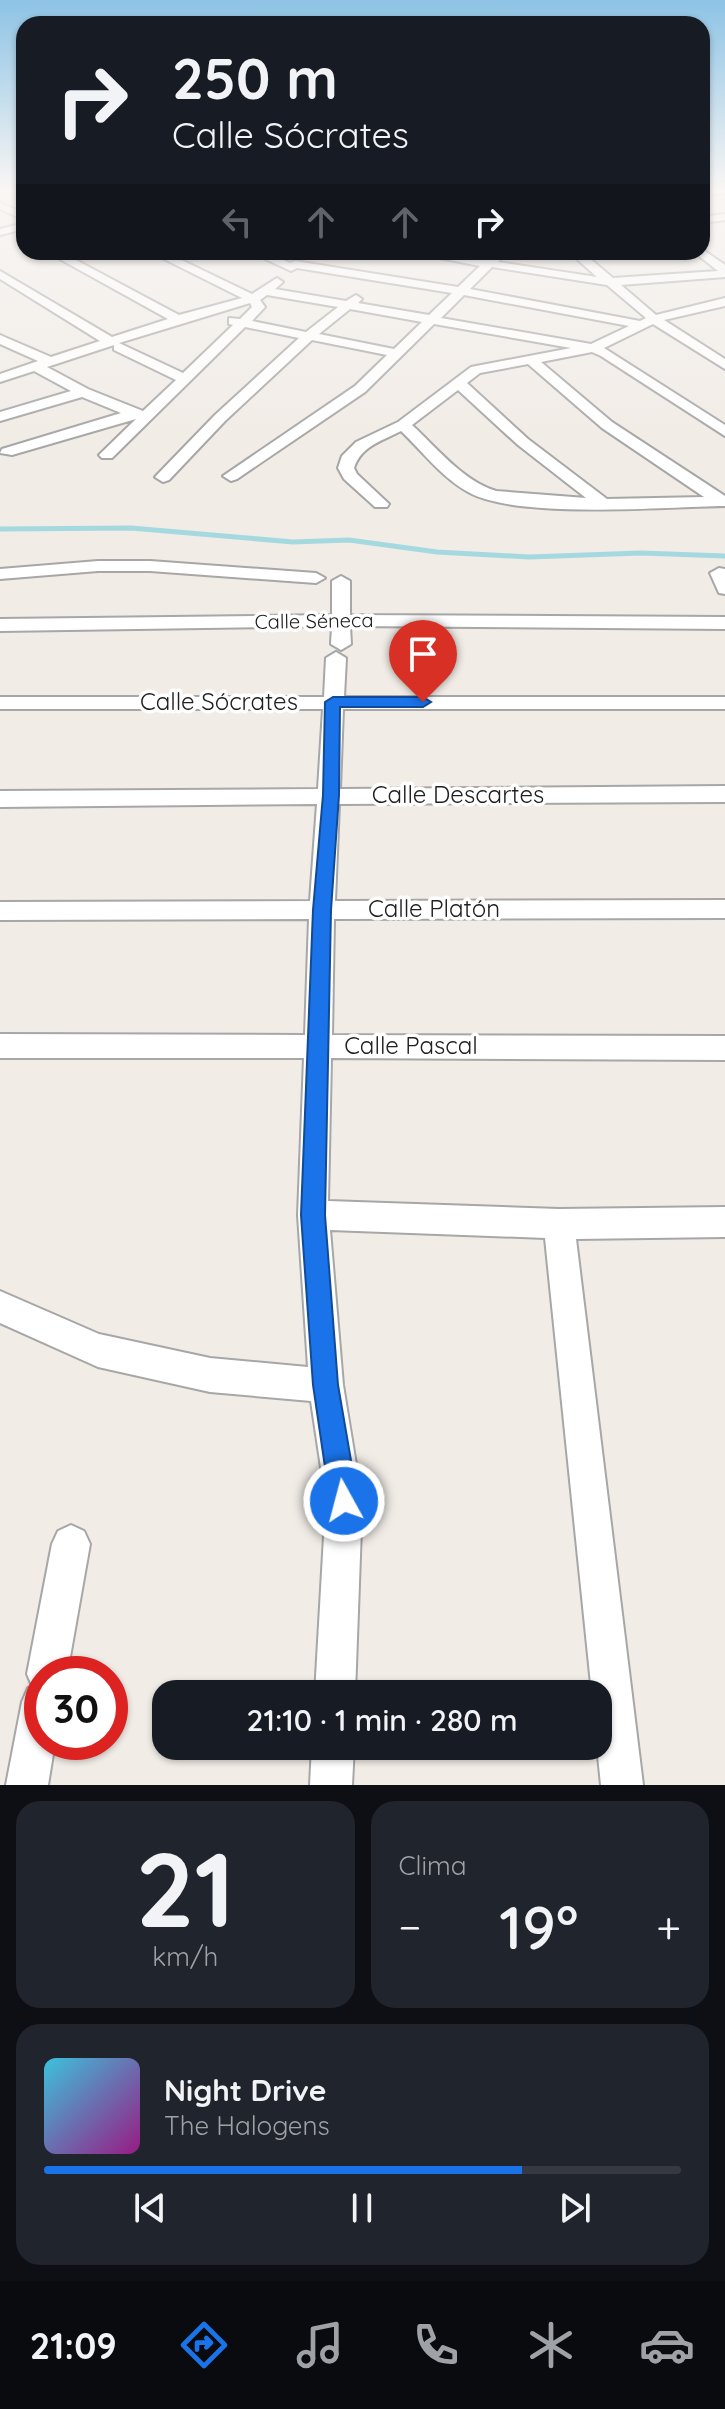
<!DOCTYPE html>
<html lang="es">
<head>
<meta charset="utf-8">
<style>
	:root { --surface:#171b24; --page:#20242c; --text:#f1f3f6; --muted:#9ea1a6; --line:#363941; --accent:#1a73e8 }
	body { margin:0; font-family:Quicksand,sans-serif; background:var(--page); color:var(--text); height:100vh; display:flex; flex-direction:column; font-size:30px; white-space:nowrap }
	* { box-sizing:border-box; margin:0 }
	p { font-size:26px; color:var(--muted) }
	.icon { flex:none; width:44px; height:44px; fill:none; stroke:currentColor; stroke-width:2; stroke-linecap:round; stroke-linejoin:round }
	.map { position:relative; height:1785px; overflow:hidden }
	.details { display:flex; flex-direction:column; gap:16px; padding:16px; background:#0d0f14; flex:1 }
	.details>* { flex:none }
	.top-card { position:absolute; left:16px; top:16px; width:694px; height:244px; border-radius:24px; box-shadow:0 2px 6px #0004; background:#171b24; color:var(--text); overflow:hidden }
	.speed { position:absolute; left:24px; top:1656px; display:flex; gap:16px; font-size:40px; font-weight:700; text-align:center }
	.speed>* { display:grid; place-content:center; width:104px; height:104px; border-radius:50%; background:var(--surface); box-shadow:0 2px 6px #0004; line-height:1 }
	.speed .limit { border:12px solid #d22; background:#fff; color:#111 }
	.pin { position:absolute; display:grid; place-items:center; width:68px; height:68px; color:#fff; margin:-82px -34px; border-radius:50% 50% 50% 0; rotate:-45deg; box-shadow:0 0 8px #0007 }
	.pin .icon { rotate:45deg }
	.me { position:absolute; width:88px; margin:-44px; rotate:353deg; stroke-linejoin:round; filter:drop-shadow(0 0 6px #0008) }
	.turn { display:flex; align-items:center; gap:28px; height:168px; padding:0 24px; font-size:36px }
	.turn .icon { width:104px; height:104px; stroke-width:2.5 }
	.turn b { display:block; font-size:56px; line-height:68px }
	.lanes { display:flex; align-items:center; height:76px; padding:0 24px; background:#0003; justify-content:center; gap:40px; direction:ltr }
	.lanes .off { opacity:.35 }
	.big { font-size:60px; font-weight:600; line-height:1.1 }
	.details .widget { flex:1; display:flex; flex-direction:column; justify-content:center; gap:12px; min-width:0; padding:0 28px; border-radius:24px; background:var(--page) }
	.details .dial { align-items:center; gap:0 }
	.dial b { font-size:104px; line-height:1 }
	.song { display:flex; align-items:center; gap:24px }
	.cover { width:96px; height:96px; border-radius:12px; background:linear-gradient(135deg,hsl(190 70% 55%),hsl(310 70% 35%)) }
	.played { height:8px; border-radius:4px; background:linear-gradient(90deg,var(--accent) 75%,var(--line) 75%) }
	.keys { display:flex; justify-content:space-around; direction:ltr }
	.heat { display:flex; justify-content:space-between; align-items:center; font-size:44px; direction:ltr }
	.details .tiles { flex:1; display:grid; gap:16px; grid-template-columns:1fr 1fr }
	.widget:last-child { grid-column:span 2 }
	.trip { position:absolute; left:152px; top:1680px; width:460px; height:80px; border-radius:24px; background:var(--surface); box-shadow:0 2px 6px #0004; font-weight:600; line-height:80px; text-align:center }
	.tabs { display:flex; height:128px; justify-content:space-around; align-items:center; background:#090b0e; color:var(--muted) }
	.tabs .icon { width:56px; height:56px }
	.tabs .selected { color:var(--accent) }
	.tabs b { font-size:36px; color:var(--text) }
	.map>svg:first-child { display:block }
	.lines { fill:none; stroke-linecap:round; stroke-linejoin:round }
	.stream { stroke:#a5d9e0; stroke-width:5 }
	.minor-casing { stroke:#a7a7a7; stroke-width:4 }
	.minor { fill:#fff; fill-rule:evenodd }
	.route { fill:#1a73e8; stroke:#114b97; stroke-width:2 }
	.labels { text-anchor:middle; stroke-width:7; stroke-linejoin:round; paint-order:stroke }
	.far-street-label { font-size:20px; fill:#202020; stroke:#fff }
	.street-label { font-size:24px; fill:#202020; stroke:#fff }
</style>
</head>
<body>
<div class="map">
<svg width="725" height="1785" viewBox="0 0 725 1785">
	<rect width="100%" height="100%" fill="#f1ece6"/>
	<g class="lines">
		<!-- stream -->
		<path class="stream" d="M0,529L131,528L293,542L349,540L437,552L529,557L641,553L725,556"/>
		<!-- minor casing -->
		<g class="minor-casing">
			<g id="minor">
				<path d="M725,189V193L702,196V190Z"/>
				<path d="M0,203L24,213V220L0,209Z"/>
				<path d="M725,214V220L702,223V217Z"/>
				<path d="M24,223V229L0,235V229Z"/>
				<path d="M702,249L725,265V277L621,285L656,315L725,298V306L664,320L725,359V369L653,324L604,348L725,425V436L601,356L592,352L541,362L612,422L725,496V506C665,507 519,519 470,493C443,479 423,452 401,431C382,441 361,446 354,468L357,474L389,504L387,507H375L344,479L338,468L342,456L356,442L398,422L471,367L571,348L434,324L365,392L237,479L231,481L223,476L355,386L387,355L312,340L225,421L169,480L163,482L155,477L215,415L299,338L245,327L112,458H102L99,455L136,419L12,455L0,453L2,449L121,413L82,397L0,421V412L71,391L34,371L0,382V374L38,361L0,344V335L51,357L100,341L0,279V271L112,337L168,319L47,252H61L179,315L242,298L150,252H165L252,294L277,278L283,282L275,289L346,301L356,295L362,299L358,303L429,315L452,293L297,268L291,271L250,252H265L290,263L295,261L458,287L480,266L408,252H436L486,260L495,252H507L498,262L597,277L569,252H582L613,278L718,271L694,252H702ZM492,267L607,285L646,318L640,321L470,289ZM267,295L338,307L306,332L252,321L265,307L260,300ZM464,295L629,326L591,344L441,318ZM250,303L252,307L240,319L229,318V324L233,325L183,373L119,343ZM350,309L422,322L394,349L319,334ZM114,345V350L176,380L143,411L88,389L47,367ZM528,364L602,428L704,497L607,499L528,439L467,383L480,373ZM458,390L518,445L586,498L496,491C462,480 438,449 412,425Z"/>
				<path d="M98,561H150L316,573L325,578L316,583L150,571H98L0,579V569Z"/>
				<path d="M719,568L725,569V594L719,593L710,573Z"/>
				<path d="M341,576L350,581V615L725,617V629L350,626L351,644L341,650L331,644L332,626L0,631V619L332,615V581Z"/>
				<path d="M336,652L346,658L344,697H725V709H343L340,789L725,786V802L339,804L335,901L725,900V918L334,919L332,1035L725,1036V1060L331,1058L328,1201L559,1209L725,1207V1237L576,1239L643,1785H601L597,1746L598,1694H592L545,1238L330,1230L343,1385L362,1501L355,1694H315L326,1501L311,1401L210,1392L98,1367L0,1323V1291L99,1334L210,1358L308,1367L298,1215L304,1058H0V1034L305,1035L309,919L0,920V902L310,901L317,804L0,807V791L318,789L323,709H0V697H324L326,658Z"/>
				<path d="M71,1525L84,1531L90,1544L67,1674H42V1742H55L48,1785H6L22,1702L28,1688L32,1686L27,1674L52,1544L58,1531Z"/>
				<path d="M312,1746H354L352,1785H310Z"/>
			</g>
		</g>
		<!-- minor -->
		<use href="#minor" class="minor"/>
	</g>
	<!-- sky -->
	<linearGradient id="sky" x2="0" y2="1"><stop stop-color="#8dc3e5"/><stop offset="0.43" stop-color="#f9f6f4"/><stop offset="1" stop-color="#f9f6f4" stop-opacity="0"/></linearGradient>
	<rect width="725" height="439" fill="url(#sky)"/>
	<!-- route -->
	<path class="route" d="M333,697H423L431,702L423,707H340L339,795L331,910L325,1215L338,1385L358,1501L354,1510L344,1514L334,1510L330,1501L313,1385L301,1215L313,910L323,795L325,702Z"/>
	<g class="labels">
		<!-- far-street labels -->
		<g class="far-street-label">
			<text transform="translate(314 621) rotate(-1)" y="7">Calle Séneca</text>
		</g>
		<!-- street labels -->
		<g class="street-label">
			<text x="219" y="710">Calle Sócrates</text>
			<text x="458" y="803">Calle Descartes</text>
			<text x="434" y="917">Calle Platón</text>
			<text x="411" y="1054">Calle Pascal</text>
		</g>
	</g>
</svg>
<div class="speed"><div class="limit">30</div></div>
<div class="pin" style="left:423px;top:702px;background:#d93025"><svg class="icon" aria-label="arrive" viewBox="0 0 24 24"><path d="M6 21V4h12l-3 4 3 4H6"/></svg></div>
<svg class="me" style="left:344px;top:1501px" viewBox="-20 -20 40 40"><circle r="17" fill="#1a73e8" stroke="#fff" stroke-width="3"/><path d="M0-11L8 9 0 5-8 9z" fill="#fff"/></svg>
<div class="trip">21:10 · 1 min · 280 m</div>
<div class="top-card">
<div class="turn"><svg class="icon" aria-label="right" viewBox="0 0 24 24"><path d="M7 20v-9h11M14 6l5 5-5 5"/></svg><div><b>250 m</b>Calle Sócrates</div></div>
<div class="lanes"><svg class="icon off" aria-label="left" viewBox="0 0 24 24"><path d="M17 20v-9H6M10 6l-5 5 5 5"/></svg><svg class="icon off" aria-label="ahead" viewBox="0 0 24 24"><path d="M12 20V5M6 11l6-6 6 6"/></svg><svg class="icon off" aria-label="ahead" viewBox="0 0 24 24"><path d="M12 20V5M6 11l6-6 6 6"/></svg><svg class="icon" aria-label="right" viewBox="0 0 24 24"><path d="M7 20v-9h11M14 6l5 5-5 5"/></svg></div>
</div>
</div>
<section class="details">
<div class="tiles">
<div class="widget dial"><b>21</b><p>km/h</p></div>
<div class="widget"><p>Clima</p>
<div class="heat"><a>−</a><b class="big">19°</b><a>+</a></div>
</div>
<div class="widget">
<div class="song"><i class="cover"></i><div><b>Night Drive</b><p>The Halogens</p></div></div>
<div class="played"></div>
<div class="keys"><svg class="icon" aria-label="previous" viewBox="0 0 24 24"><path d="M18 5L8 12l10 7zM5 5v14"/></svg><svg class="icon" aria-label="pause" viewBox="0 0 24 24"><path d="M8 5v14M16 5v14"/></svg><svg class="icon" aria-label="next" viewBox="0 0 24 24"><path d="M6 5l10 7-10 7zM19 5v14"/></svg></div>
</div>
</div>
</section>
<nav class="tabs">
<b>21:09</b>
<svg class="icon selected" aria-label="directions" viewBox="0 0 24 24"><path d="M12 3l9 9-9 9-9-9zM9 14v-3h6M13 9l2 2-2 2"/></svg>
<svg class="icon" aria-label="music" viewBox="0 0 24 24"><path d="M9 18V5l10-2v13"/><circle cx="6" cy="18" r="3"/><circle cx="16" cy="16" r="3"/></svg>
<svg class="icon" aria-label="phone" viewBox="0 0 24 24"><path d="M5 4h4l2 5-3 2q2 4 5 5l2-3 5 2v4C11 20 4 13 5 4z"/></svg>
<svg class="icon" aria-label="climate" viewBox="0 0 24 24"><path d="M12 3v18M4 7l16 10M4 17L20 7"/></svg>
<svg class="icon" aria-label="car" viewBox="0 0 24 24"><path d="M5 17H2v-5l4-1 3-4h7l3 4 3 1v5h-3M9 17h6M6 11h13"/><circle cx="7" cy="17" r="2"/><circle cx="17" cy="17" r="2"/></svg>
</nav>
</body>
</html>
